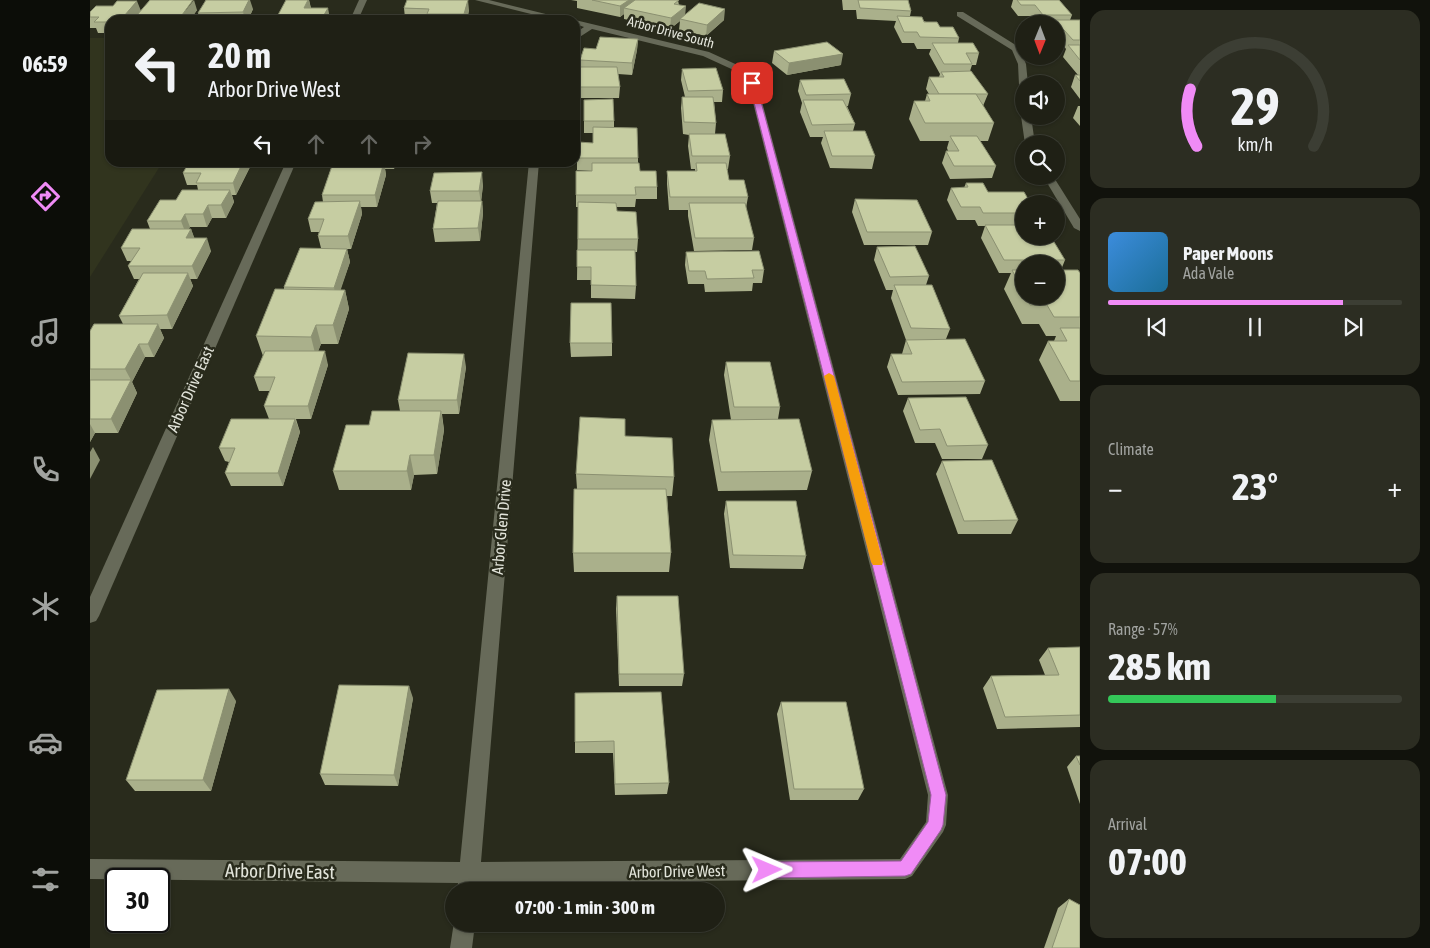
<!DOCTYPE html>
<html lang="en">
<head>
<meta charset="utf-8">
<style>
	:root { --surface:#1f2015; --page:#2c2d22; --text:#f1f3f6; --muted:#a1a3a0; --line:#3c3e34; --accent:#f08bf6 }
	body { margin:0; font-family:"Asap Condensed",sans-serif; background:var(--page); color:var(--text); height:100vh; display:flex; flex-direction:column; font-size:19px; white-space:nowrap }
	* { box-sizing:border-box; margin:0 }
	p { font-size:16px; color:var(--muted) }
	.icon { flex:none; width:28px; height:28px; fill:none; stroke:currentColor; stroke-width:2; stroke-linecap:round; stroke-linejoin:round }
	.map { position:relative; flex:1; overflow:hidden }
	.panel { display:flex; flex-direction:column; gap:10px; padding:10px; background:#11120c; width:350px }
	.panel>* { flex:none }
	.top-card { position:absolute; left:15px; top:15px; width:475px; height:152px; border-radius:15px; box-shadow:0 1px 4px #0004,0 0 0 1px var(--line); background:#1f2015; color:var(--text); overflow:hidden }
	.needle { width:32px; rotate:181deg }
	.controls { position:absolute; left:925px; top:15px; display:grid; gap:10px }
	.controls a { display:grid; place-items:center; width:50px; height:50px; border-radius:50%; background:var(--surface); box-shadow:0 1px 4px #0004,0 0 0 1px var(--line); font-size:25px }
	.speed { position:absolute; left:15px; top:868px; display:flex; gap:10px; font-size:25px; font-weight:700; text-align:center }
	.speed>* { display:grid; place-content:center; width:65px; height:65px; border-radius:50%; background:var(--surface); box-shadow:0 1px 4px #0004,0 0 0 1px var(--line); line-height:1 }
	.speed .limit { border:2px solid #111; border-radius:8px; background:#fff; color:#111 }
	.pin { position:absolute; display:grid; place-items:center; width:42px; height:42px; color:#fff; margin:-21px; border-radius:10px; box-shadow:0 2px 8px #0006 }
	.me { position:absolute; width:55px; margin:-28px; rotate:89deg; stroke-linejoin:round; filter:drop-shadow(0 0 4px #0008) }
	.turn { display:flex; align-items:center; gap:18px; height:105px; padding:0 20px; font-size:22px }
	.turn .icon { width:65px; height:65px; stroke-width:2.5 }
	.turn b { display:block; font-size:35px; line-height:42px }
	.lanes { display:flex; align-items:center; height:48px; padding:0 20px; background:#0003; justify-content:center; gap:25px; direction:ltr }
	.lanes .off { opacity:.35 }
	.big { font-size:38px; font-weight:700; line-height:1.1 }
	.panel .widget { flex:1; display:flex; flex-direction:column; justify-content:center; gap:8px; min-width:0; padding:0 18px; border-radius:15px; background:var(--page) }
	.panel .dial { align-items:center; gap:0 }
	.dial svg { height:130px; overflow:visible; fill:none; stroke:var(--line); stroke-width:7; stroke-linecap:round; text-anchor:middle }
	.dial text { fill:var(--text); stroke:none }
	.song { display:flex; align-items:center; gap:15px }
	.cover { width:60px; height:60px; border-radius:8px; background:linear-gradient(135deg,hsl(210 70% 55%),hsl(200 70% 35%)) }
	.played { height:5px; border-radius:2px; background:linear-gradient(90deg,var(--accent) 80%,var(--line) 80%) }
	.keys { display:flex; justify-content:space-around; direction:ltr }
	.heat { display:flex; justify-content:space-between; align-items:center; font-size:28px; direction:ltr }
	.charge { height:8px; border-radius:4px; background:linear-gradient(90deg,#34c759 57%,var(--line) 0) }
	.trip { position:absolute; left:355px; top:882px; width:280px; height:50px; border-radius:25px; background:var(--surface); box-shadow:0 1px 4px #0004,0 0 0 1px var(--line); font-weight:700; line-height:50px; text-align:center }
	main { display:flex; flex:1; min-height:0 }
	.tabs { display:flex; flex-direction:column; width:90px; justify-content:space-around; align-items:center; background:#0c0d08; color:var(--muted) }
	.tabs .icon { width:35px; height:35px }
	.tabs .on { color:var(--accent) }
	.tabs b { font-size:22px; color:var(--text) }
	.map>svg:first-child { display:block }
	.built { fill:#31341e }
	.lines { fill:none; stroke-linecap:round; stroke-linejoin:round }
	.minor { fill:#676a59; fill-rule:evenodd }
	.wall { fill:#aab08b; fill-rule:evenodd }
	.shaded-wall { fill:#8b9071 }
	.building { fill:#c6cda2; stroke:#8b9071 }
	.route { fill:#f08bf6; stroke:#9c5aa0 }
	.slow { fill:#f59e0b }
	.labels { text-anchor:middle; stroke-width:5; stroke-linejoin:round; paint-order:stroke }
	.far-street-label { font-size:14px; fill:#e2e4da; stroke:#292b1c }
	.street-label { font-size:16px; fill:#e2e4da; stroke:#292b1c }
	.near-street-label { font-size:19px; fill:#e2e4da; stroke:#292b1c }
</style>
</head>
<body>
<main>
<nav class="tabs">
<b>06:59</b>
<svg class="icon on" aria-label="directions" viewBox="0 0 24 24"><path d="M12 3l9 9-9 9-9-9zM9 14v-3h6M13 9l2 2-2 2"/></svg>
<svg class="icon" aria-label="music" viewBox="0 0 24 24"><path d="M9 18V5l10-2v13"/><circle cx="6" cy="18" r="3"/><circle cx="16" cy="16" r="3"/></svg>
<svg class="icon" aria-label="phone" viewBox="0 0 24 24"><path d="M5 4h4l2 5-3 2q2 4 5 5l2-3 5 2v4C11 20 4 13 5 4z"/></svg>
<svg class="icon" aria-label="climate" viewBox="0 0 24 24"><path d="M12 3v18M4 7l16 10M4 17L20 7"/></svg>
<svg class="icon" aria-label="car" viewBox="0 0 24 24"><path d="M5 17H2v-5l4-1 3-4h7l3 4 3 1v5h-3M9 17h6M6 11h13"/><circle cx="7" cy="17" r="2"/><circle cx="17" cy="17" r="2"/></svg>
<svg class="icon" aria-label="filters" viewBox="0 0 24 24"><path d="M4 7h16M4 17h16"/><circle cx="9" cy="7" r="2"/><circle cx="15" cy="17" r="2"/></svg>
</nav>
<div class="map">
<svg width="990" height="948" viewBox="0 0 990 948">
	<rect width="100%" height="100%" fill="#292b1c"/>
	<!-- built -->
	<path class="built" d="M0,38H20V162L72,163L0,277Z"/>
	<g class="lines">
		<!-- minor -->
		<g class="minor">
			<path d="M269,0H277L268,20H260Z"/>
			<path d="M385,0H399L480,20H465Z"/>
			<path d="M867,12H873L929,47L936,64L938,84H934V88L929,85L928,64L922,50L867,16Z"/>
			<path d="M483,20H485L619,52L654,68L667,83L858,795L856,825L853,832L822,876L815,879L389,883V891H367L368,883L0,879V859L370,862L439,162H449L391,862L810,859L836,822L838,795L658,83L648,72L613,56L502,29L485,40V33L494,27L485,24V20Z"/>
			<path d="M934,114V116H941L945,144H935L931,116Z"/>
			<path d="M196,162H206L9,616L6,621L0,623V597Z"/>
			<path d="M953,176H963L990,219V231L984,228Z"/>
			<path d="M364,922L385,924L382,948H360Z"/>
		</g>
	</g>
	<!-- wall -->
	<g class="wall">
		<path d="M219,0L221,8L240,19L239,20H184L188,19V15Z"/>
		<path d="M481,0H588L589,5L595,15L634,20L616,36L589,30L590,21L580,29L534,19V14L530,17L487,8V1Z"/>
		<path d="M752,0H818L821,11L820,16L850,27L869,38L868,43L889,53L886,65H882L880,71L898,94L893,106L904,123L898,141H890L906,166L902,178L860,179L852,163L856,151H858L857,148L859,141H830L819,119L824,101H835L837,94H839L836,89L839,77H849L850,74L839,54L841,49H827L824,43H812L804,27L806,21L767,19L766,10H753Z"/>
		<path d="M923,0H969L982,15L980,20H990V99L981,87L985,75H988L973,57L976,49L970,41H966V24H947L942,16H928L921,7Z"/>
		<path d="M314,8L379,10L377,20H301L315,18Z"/>
		<path d="M163,9L158,20H110L108,13Z"/>
		<path d="M107,10L100,20H49L47,16L44,20H20V33H8L6,28H0V12Z"/>
		<path d="M548,39L547,50L542,75L528,74L530,87L529,98H490V60L506,49Z"/>
		<path d="M684,51L751,65L697,75L682,63Z"/>
		<path d="M592,69L633,90L632,102H624L626,123L625,134L640,156L638,169H637L639,180L658,197L656,208L664,238L662,250L604,251L598,216V210H579L577,184V171H605V169H601L598,146L599,135L593,134L591,108L592,97H595L591,80Z"/>
		<path d="M710,80L761,94L758,106H757L765,124L763,131L785,156L782,169L740,168L731,143L733,137H720L710,112L712,103L708,91Z"/>
		<path d="M494,100L524,121V127L548,158V163L550,171L567,187V199H546L545,207H526L527,211L548,239L547,252H545L546,286L545,299L501,298V280H487L488,207H486V171H502L487,170V158L503,143V133H494Z"/>
		<path d="M988,106H990V126L983,118Z"/>
		<path d="M99,162H159L160,167L146,195H142L144,202L136,218H122L117,227H100L98,229H101L104,238L121,251L107,279H100L103,286L82,329H70L74,338L64,357H55L42,382L47,393L28,433H5L0,442V331L33,324L29,316L49,279H44L38,266L42,261H37L31,248L60,229L57,221L86,200L108,190L107,185H97L93,173Z"/>
		<path d="M306,162L304,169H295L296,175L287,207H271L272,214L261,249H257L260,262L250,290H255L259,309L248,344H231L228,351L238,365L221,419H206L210,432L193,486H141L135,473L139,462L135,461L129,448L179,419L174,406L180,391H169L164,377L173,356L166,336L194,289V287L231,248L228,236L229,232H221L218,219L233,202L232,195L243,163Z"/>
		<path d="M347,162H388L387,168H348Z"/>
		<path d="M876,183L898,192L934,204V236L975,260L971,270L990,273V401H970L949,360L958,341H964L966,336H956L949,324H932L914,289L921,273H909L891,238L895,226H888L885,220H867L857,200L861,188H874ZM934,264H966V296H934Z"/>
		<path d="M393,185L391,201H392L393,213L390,241L345,242L343,229L347,203H342L340,191Z"/>
		<path d="M765,199L842,232L838,245H774L762,212Z"/>
		<path d="M787,247L839,276L836,285L860,329L856,339L895,381L890,394L808,395L797,367L801,354H812L816,340L801,298L803,290H796L784,260Z"/>
		<path d="M596,252L674,270L672,283H663L662,291L615,292L614,284H598L595,265Z"/>
		<path d="M480,343H522V356L481,357Z"/>
		<path d="M636,362L690,407L688,419L722,471L717,490L628,491L619,440L622,420H641L634,375Z"/>
		<path d="M376,367L369,414H352L354,430L347,474L324,475L321,490H249L243,471L279,425L310,411L308,400Z"/>
		<path d="M818,398L898,445L892,459H852L845,443H825L813,411Z"/>
		<path d="M535,436L584,477L582,496H577L581,553L579,572H484L483,553L487,489L486,474Z"/>
		<path d="M852,461L928,520L921,534H868L846,474Z"/>
		<path d="M636,501L716,556L713,569L640,568L634,514Z"/>
		<path d="M527,596L594,674L592,686H529L526,609Z"/>
		<path d="M990,647V727L907,729L893,688L901,676L955,675L949,660L958,648Z"/>
		<path d="M485,693L579,783L577,794L525,795L523,753H485Z"/>
		<path d="M323,698L308,786L235,785L230,774Z"/>
		<path d="M146,701L121,791H45L36,780Z"/>
		<path d="M691,702L774,789L768,800H700L687,714Z"/>
		<path d="M986,756L990,765V804L977,767Z"/>
		<path d="M979,899L990,948H954L968,908Z"/>
	</g>
	<!-- shaded-wall -->
	<g class="shaded-wall">
		<path d="M104,0L107,10L100,20H93L92,15Z"/>
		<path d="M159,0H160L163,9L158,20H155L153,12Z"/>
		<path d="M218,0H219L221,10L214,8Z"/>
		<path d="M378,0L379,10L377,20H375L374,14Z"/>
		<path d="M539,0H552L534,8V14L530,17V6Z"/>
		<path d="M47,1L51,11L44,20H36L34,16Z"/>
		<path d="M596,6L595,17L590,19V21L580,29L581,18Z"/>
		<path d="M238,8L240,19L239,20H235L234,15Z"/>
		<path d="M635,9L634,20L616,36L617,25Z"/>
		<path d="M22,16L23,20H20V30L17,22Z"/>
		<path d="M548,39L547,50L542,75V63Z"/>
		<path d="M753,54L751,65L697,75L699,63Z"/>
		<path d="M153,162H159L160,167L146,195L143,183Z"/>
		<path d="M294,162L296,175L287,207L285,195Z"/>
		<path d="M303,162H306L304,169Z"/>
		<path d="M392,172L393,185L391,203L389,191Z"/>
		<path d="M140,190L144,202L136,218L131,205Z"/>
		<path d="M270,201L272,214L261,249L258,236Z"/>
		<path d="M392,201L393,213L390,241L388,228Z"/>
		<path d="M118,205L122,218L117,227L113,214Z"/>
		<path d="M95,214L100,227L96,234L91,221Z"/>
		<path d="M101,229L106,242L96,238Z"/>
		<path d="M117,238L121,251L107,279L102,266Z"/>
		<path d="M257,249L260,262L247,301L244,288Z"/>
		<path d="M98,273L103,286L82,329L77,315Z"/>
		<path d="M255,290L259,309L248,344L243,325Z"/>
		<path d="M68,324L74,338L64,357L58,344Z"/>
		<path d="M226,325L231,344L226,357L221,337Z"/>
		<path d="M49,344L55,357L42,382L47,393L28,433L21,419L41,380L35,369Z"/>
		<path d="M235,351L238,365L221,419L218,406Z"/>
		<path d="M374,354L376,367L369,414L367,400Z"/>
		<path d="M351,411L354,430L347,474L344,455Z"/>
		<path d="M205,419L210,432L193,486L188,473Z"/>
		<path d="M0,424L5,433L0,442Z"/>
		<path d="M3,447L10,460L0,479V452Z"/>
		<path d="M320,455L324,475L321,490L317,471Z"/>
		<path d="M319,686L323,698L308,786L304,775Z"/>
		<path d="M139,689L146,701L121,791L113,780Z"/>
	</g>
	<!-- building -->
	<g class="building">
		<path d="M60,0H103L92,15H47Z"/>
		<path d="M116,0H159L153,12L108,13Z"/>
		<path d="M196,0H218L214,8H238L234,15H188Z"/>
		<path d="M317,0H378L374,14H337L339,9L314,8Z"/>
		<path d="M502,0H539L530,6Z"/>
		<path d="M545,0H589L584,4L596,6L581,18L534,8Z"/>
		<path d="M768,0H818L821,11L770,8Z"/>
		<path d="M927,0H969L982,15H953L945,5H931Z"/>
		<path d="M27,1H47L34,16H22L17,22H4L9,17H0V12L6,6H23Z"/>
		<path d="M609,3L635,9L617,25L590,19Z"/>
		<path d="M421,15L445,19L444,20H414Z"/>
		<path d="M807,16L832,17L834,22H847L850,27H863L869,38L830,37L827,32H814Z"/>
		<rect x="301" y="18" width="37" height="2"/>
		<path d="M185,19H215L214,20H184Z"/>
		<path d="M951,20H990V40H983L974,30H966V24H954Z"/>
		<path d="M510,37L548,39L542,63L490,60L494,48L506,49Z"/>
		<path d="M737,42L753,54L699,63L684,51Z"/>
		<path d="M842,43H883L889,53H876L882,64H854Z"/>
		<path d="M978,45H990V60Z"/>
		<path d="M489,67H527L530,87H490Z"/>
		<path d="M626,68L633,90L598,91L592,69Z"/>
		<path d="M881,71L898,94H849L839,77H854L851,72Z"/>
		<path d="M985,75H990V81Z"/>
		<path d="M754,79L761,94L716,95L710,80Z"/>
		<path d="M837,94H886L904,123H835L824,101H840Z"/>
		<path d="M592,97H623L626,123L594,122Z"/>
		<path d="M523,99L524,121H494V100Z"/>
		<path d="M713,100H753L765,124L722,125Z"/>
		<path d="M503,127L547,128L548,158H487L488,142L503,143Z"/>
		<path d="M734,131H775L785,156H742Z"/>
		<path d="M599,134H635L640,156H602Z"/>
		<path d="M860,136H887L906,166H864L856,151H869Z"/>
		<path d="M99,162H153L143,183H106L111,173H93Z"/>
		<path d="M294,162L285,195H232L243,163Z"/>
		<path d="M502,163H549L550,171H566L567,187H545L546,195H486V171H502Z"/>
		<path d="M606,163H636L639,180H654L658,197H580L577,171H607Z"/>
		<path d="M392,172L389,191H340L344,173Z"/>
		<path d="M876,183H893L898,192H934L941,204H934V213H893L890,207H871L861,188L878,187Z"/>
		<path d="M92,190H140L131,205H118L113,214H95L91,221H57L70,200H86Z"/>
		<path d="M765,199L827,200L842,232H777Z"/>
		<path d="M270,201L258,236H228L234,219H218L225,202Z"/>
		<path d="M348,201H392L388,228L343,229Z"/>
		<path d="M488,202L526,203L527,211L546,212L548,239H488Z"/>
		<path d="M599,203H655L664,238H605Z"/>
		<path d="M895,225H934V236L961,237L975,260H914Z"/>
		<path d="M42,229H101L96,238H117L102,266H38L50,248H31Z"/>
		<path d="M825,246L839,276L800,277L787,247Z"/>
		<path d="M210,248L257,249L244,288L194,287Z"/>
		<path d="M487,250H545L546,286L501,285V267H487Z"/>
		<path d="M669,251L674,270H662L664,278L617,279L615,271H599L596,252Z"/>
		<path d="M922,270H934V293Z"/>
		<path d="M966,270H988L990,273V317H964L957,305H940L936,296H966Z"/>
		<path d="M53,273H98L77,315L29,316Z"/>
		<path d="M804,285H842L860,329L821,328Z"/>
		<path d="M185,289L255,290L243,325H226L221,337L166,336Z"/>
		<path d="M481,303H521L522,343H480Z"/>
		<path d="M4,324H68L58,344H49L35,369H0V331Z"/>
		<path d="M970,328H990V381H980L958,341H977Z"/>
		<path d="M875,339L895,381L812,382L801,354H822L816,340Z"/>
		<path d="M175,351H235L218,406H174L185,377H164Z"/>
		<path d="M318,353L374,354L367,400H308Z"/>
		<path d="M636,362H680L690,407H644Z"/>
		<path d="M0,380H41L21,419H0Z"/>
		<path d="M876,397L898,445L857,446L850,429L830,430L818,398Z"/>
		<path d="M282,411H351L344,455H320L317,471H243L256,425H279Z"/>
		<path d="M490,417L535,419V436L582,438L584,477L486,474Z"/>
		<path d="M141,419H205L188,473H135L145,448H129Z"/>
		<path d="M709,419L722,471L631,472L622,420Z"/>
		<path d="M902,460L928,520L874,521L852,461Z"/>
		<path d="M484,489H576L581,553H483Z"/>
		<path d="M636,501H706L716,556L643,555Z"/>
		<path d="M527,596H588L594,674H529Z"/>
		<path d="M990,647V715L915,717L901,676L969,675L958,648Z"/>
		<path d="M249,685L319,686L304,775L230,774Z"/>
		<path d="M139,689L113,780H36L67,690Z"/>
		<path d="M571,692L579,783L525,784L524,741L485,742V693Z"/>
		<path d="M691,702H756L774,789H704Z"/>
		<path d="M986,756H990V765Z"/>
		<path d="M979,899L990,905V948H962Z"/>
	</g>
	<!-- route -->
	<path class="route" d="M662,81L666,83L856,795L853,825L851,830L821,874L815,876L677,878L671,876L669,870L671,864L677,862L811,861L838,822L841,795L659,83Z"/>
	<!-- slow -->
	<path class="slow" d="M739,373L744,376L793,562L792,565H783L781,562L734,376Z"/>
	<g class="labels">
		<!-- far-street labels -->
		<g class="far-street-label">
			<text transform="translate(581 32) rotate(15)" y="5">Arbor Drive South</text>
		</g>
		<!-- street labels -->
		<g class="street-label">
			<text transform="translate(100 389) rotate(-66)" y="6">Arbor Drive East</text>
			<text transform="translate(411 527) rotate(-85)" y="6">Arbor Glen Drive</text>
			<text transform="translate(587 871) rotate(-1)" y="6">Arbor Drive West</text>
		</g>
		<!-- near-street labels -->
		<g class="near-street-label">
			<text transform="translate(190 871) rotate(1)" y="7">Arbor Drive East</text>
		</g>
	</g>
</svg>
<div class="controls">
<a><svg class="needle" viewBox="-14 -14 28 28"><path d="M0-13l5 13h-10z" fill="#e53935"/><path d="M0 13l5-13h-10z" fill="#a1a3a0"/></svg></a>
<a><svg class="icon" aria-label="sound" viewBox="0 0 24 24"><path d="M4 9h4l5-4v14l-5-4H4zM17 9q2 3 0 6"/></svg></a>
<a><svg class="icon" aria-label="search" viewBox="0 0 24 24"><circle cx="10" cy="10" r="6"/><path d="M15 15l6 6"/></svg></a>
<a>+</a>
<a>−</a>
</div>
<div class="speed"><div class="limit">30</div></div>
<div class="pin" style="left:662px;top:83px;background:#d93025"><svg class="icon" aria-label="arrive" viewBox="0 0 24 24"><path d="M6 21V4h12l-3 4 3 4H6"/></svg></div>
<svg class="me" style="left:677px;top:870px" viewBox="-20 -20 40 40"><path d="M0-17L14 15 0 8-14 15z" fill="#f08bf6" stroke="#fff" stroke-width="4"/></svg>
<div class="trip">07:00 · 1 min · 300 m</div>
<div class="top-card">
<div class="turn"><svg class="icon" aria-label="left" viewBox="0 0 24 24"><path d="M17 20v-9H6M10 6l-5 5 5 5"/></svg><div><b>20 m</b>Arbor Drive West</div></div>
<div class="lanes"><svg class="icon" aria-label="left" viewBox="0 0 24 24"><path d="M17 20v-9H6M10 6l-5 5 5 5"/></svg><svg class="icon off" aria-label="ahead" viewBox="0 0 24 24"><path d="M12 20V5M6 11l6-6 6 6"/></svg><svg class="icon off" aria-label="ahead" viewBox="0 0 24 24"><path d="M12 20V5M6 11l6-6 6 6"/></svg><svg class="icon off" aria-label="right" viewBox="0 0 24 24"><path d="M7 20v-9h11M14 6l5 5-5 5"/></svg></div>
</div>
</div>
<section class="panel">
<div class="widget dial"><svg viewBox="0 0 100 80">
<path d="M14 69A42 42 0 1 1 86 69"/>
<path d="M14 69A42 42 0 0 1 10 34" stroke="#f08bf6"/>
<text x="50" y="56" font-size="32" font-weight="700">29</text>
<text x="50" y="72" font-size="11">km/h</text>
</svg></div>
<div class="widget">
<div class="song"><i class="cover"></i><div><b>Paper Moons</b><p>Ada Vale</p></div></div>
<div class="played"></div>
<div class="keys"><svg class="icon" aria-label="previous" viewBox="0 0 24 24"><path d="M18 5L8 12l10 7zM5 5v14"/></svg><svg class="icon" aria-label="pause" viewBox="0 0 24 24"><path d="M8 5v14M16 5v14"/></svg><svg class="icon" aria-label="next" viewBox="0 0 24 24"><path d="M6 5l10 7-10 7zM19 5v14"/></svg></div>
</div>
<div class="widget"><p>Climate</p>
<div class="heat"><a>−</a><b class="big">23°</b><a>+</a></div>
</div>
<div class="widget"><p>Range · 57%</p><b class="big">285 km</b><div class="charge"></div></div>
<div class="widget"><p>Arrival</p><b class="big">07:00</b></div>
</section>
</main>
</body>
</html>
